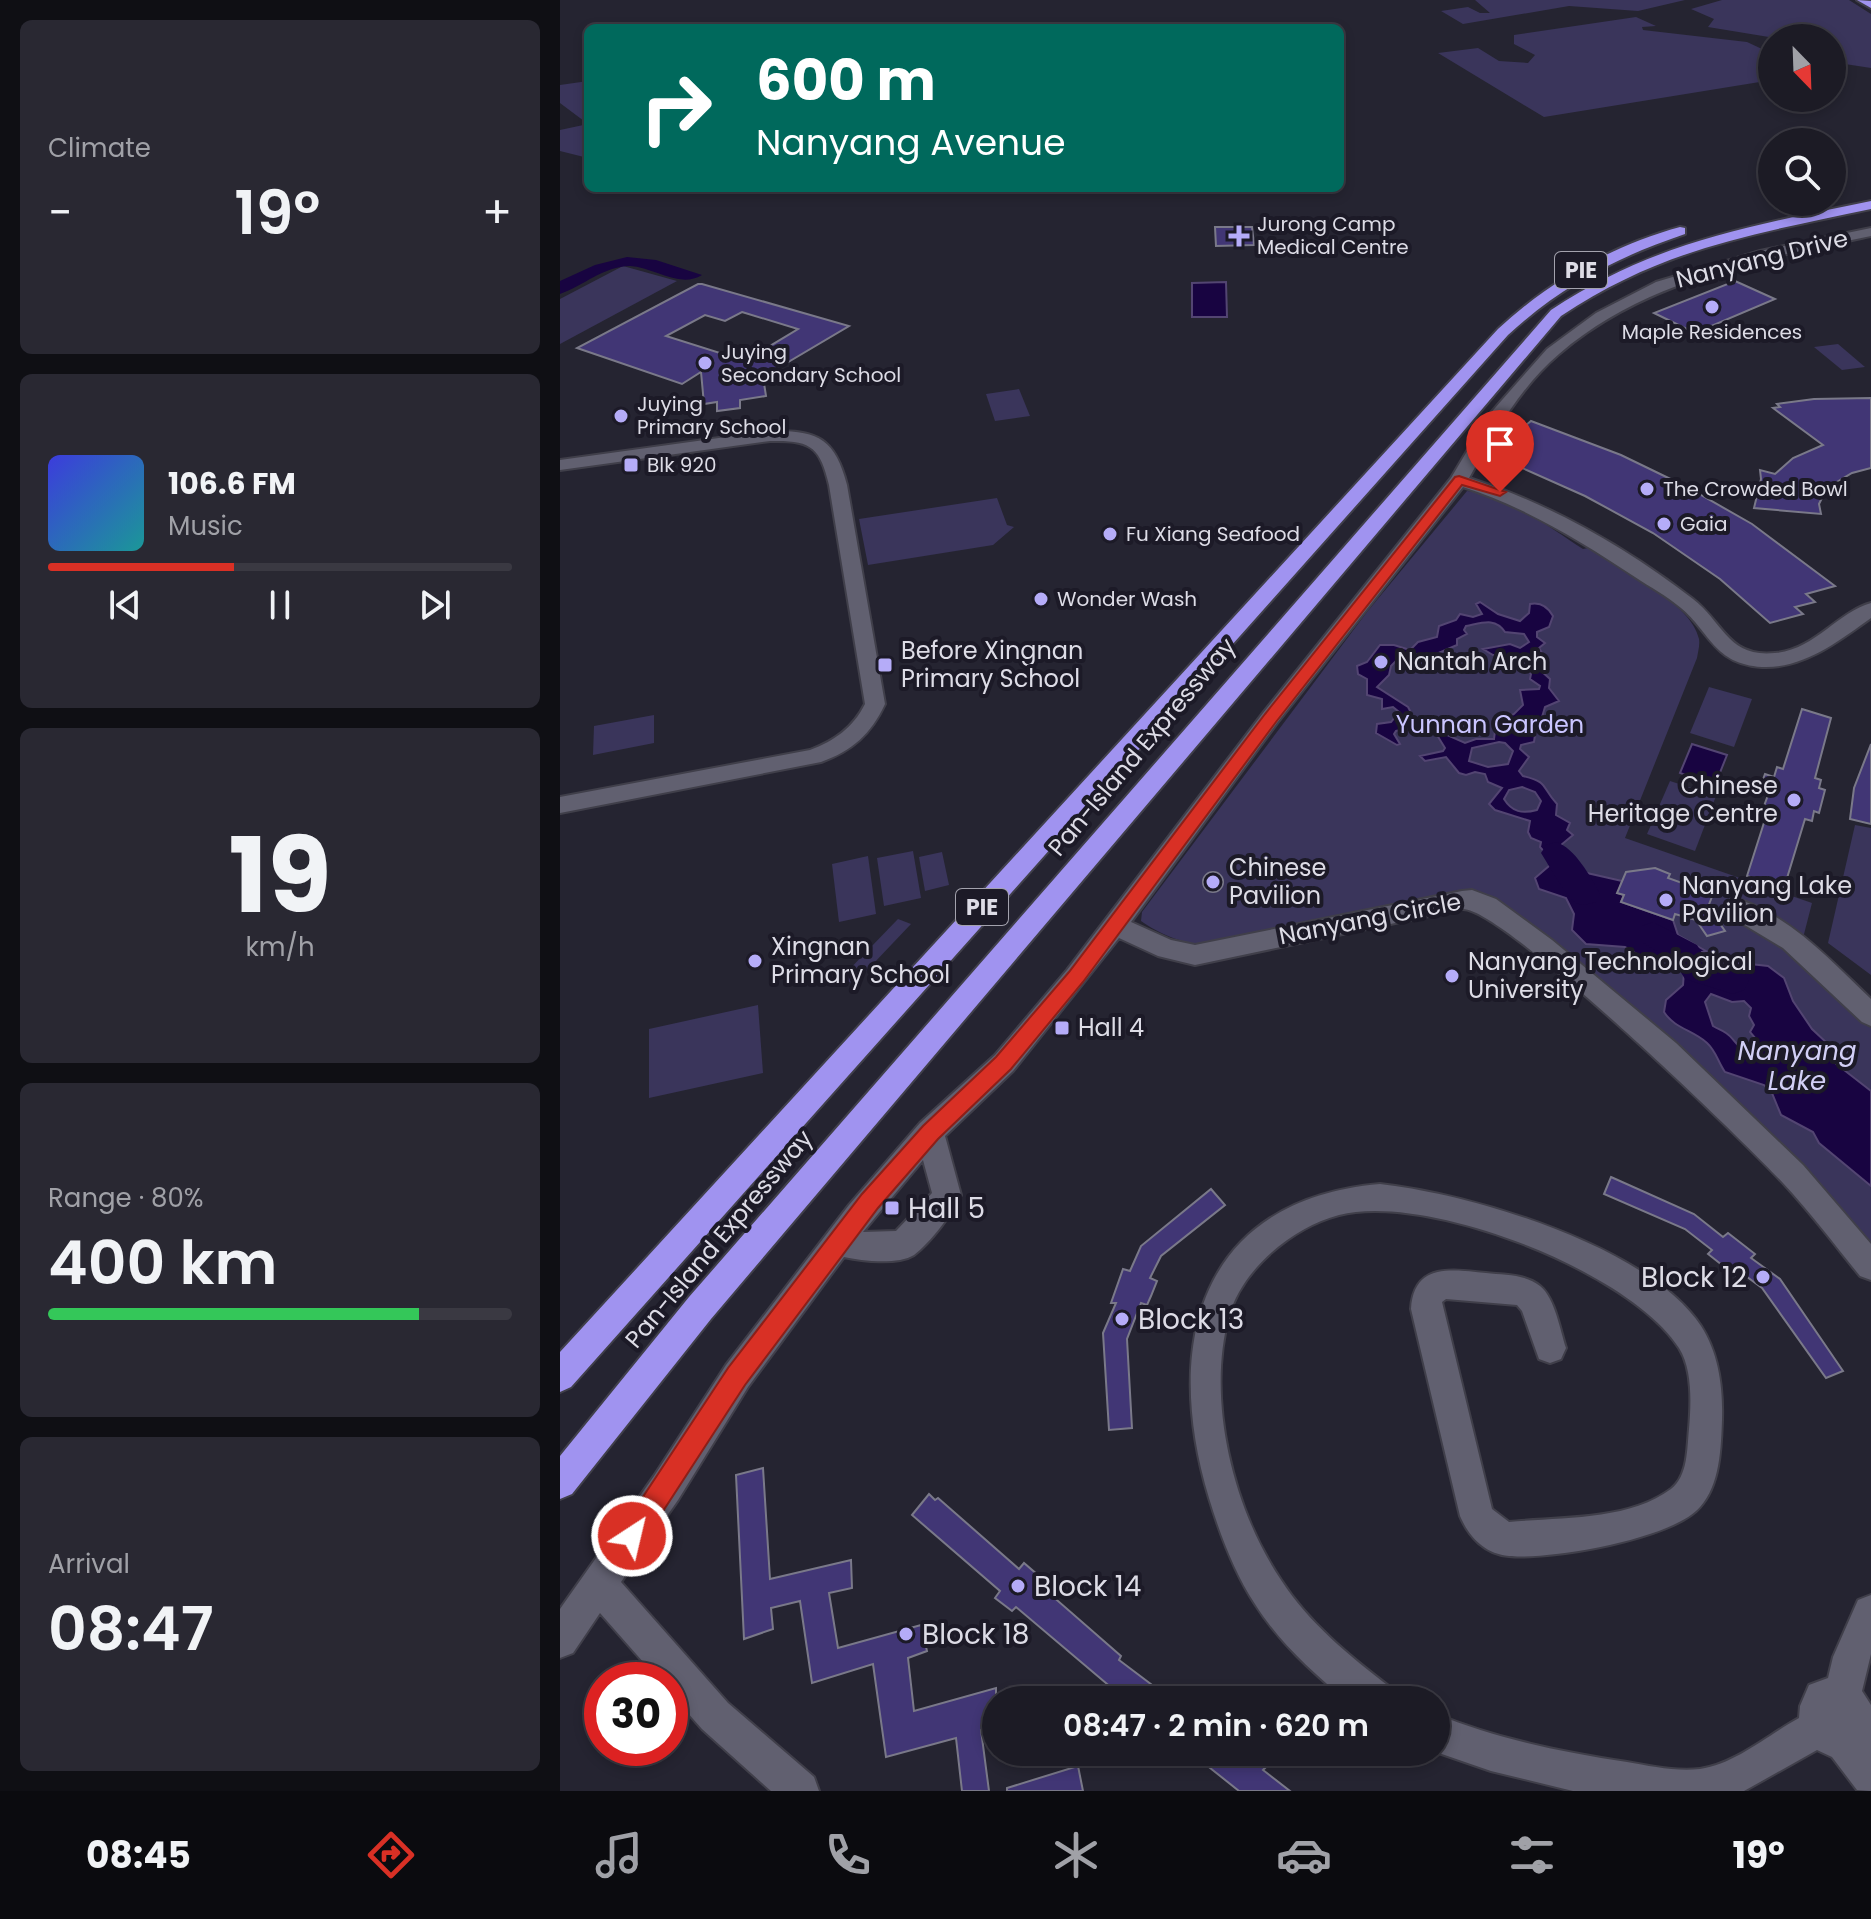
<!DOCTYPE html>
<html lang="en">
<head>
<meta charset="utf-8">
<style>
	:root { --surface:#1c1b25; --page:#292832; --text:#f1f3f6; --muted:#a0a1a7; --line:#3a3942; --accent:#d93025 }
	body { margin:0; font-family:Poppins,sans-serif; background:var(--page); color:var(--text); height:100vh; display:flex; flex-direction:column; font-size:30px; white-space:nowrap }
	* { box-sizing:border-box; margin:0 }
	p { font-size:26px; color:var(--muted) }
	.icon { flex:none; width:44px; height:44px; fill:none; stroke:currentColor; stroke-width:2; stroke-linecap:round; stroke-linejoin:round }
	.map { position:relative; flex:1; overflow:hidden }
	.side { display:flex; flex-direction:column; gap:20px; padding:20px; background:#0f0f14; width:560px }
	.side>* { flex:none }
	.hud { position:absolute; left:24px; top:24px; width:760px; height:168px; border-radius:12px; box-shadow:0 4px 12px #0003,0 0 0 2px var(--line); background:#00695c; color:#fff; overflow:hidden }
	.needle { width:52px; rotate:157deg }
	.controls { position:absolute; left:1198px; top:24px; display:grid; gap:16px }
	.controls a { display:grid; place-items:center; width:88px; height:88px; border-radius:50%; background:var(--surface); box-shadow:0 4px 12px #0003,0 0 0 2px var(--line); font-size:40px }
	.speed { position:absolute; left:24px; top:1662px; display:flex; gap:16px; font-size:40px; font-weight:700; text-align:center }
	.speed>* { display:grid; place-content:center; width:104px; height:104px; border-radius:50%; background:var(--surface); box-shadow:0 4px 12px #0003,0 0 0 2px var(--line); line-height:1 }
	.speed .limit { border:12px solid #d22; background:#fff; color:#111 }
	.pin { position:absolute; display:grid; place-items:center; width:68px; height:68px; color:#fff; margin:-82px -34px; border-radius:50% 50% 50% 0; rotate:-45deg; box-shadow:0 0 8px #0007 }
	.pin .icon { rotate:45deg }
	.me { position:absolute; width:88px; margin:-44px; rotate:35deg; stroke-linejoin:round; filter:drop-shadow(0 0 6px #0008) }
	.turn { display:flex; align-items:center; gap:28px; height:168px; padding:0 40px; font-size:36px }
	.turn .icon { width:104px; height:104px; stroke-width:2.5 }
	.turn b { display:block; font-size:56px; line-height:68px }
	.big { font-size:60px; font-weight:600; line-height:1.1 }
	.side .tile { flex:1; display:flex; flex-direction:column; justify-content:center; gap:12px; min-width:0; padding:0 28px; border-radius:12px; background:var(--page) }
	.side .dial { align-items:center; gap:0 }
	.dial b { font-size:104px; line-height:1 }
	.song { display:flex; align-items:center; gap:24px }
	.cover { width:96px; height:96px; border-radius:12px; background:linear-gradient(135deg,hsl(240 70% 55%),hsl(180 70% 35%)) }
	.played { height:8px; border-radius:4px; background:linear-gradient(90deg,var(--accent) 40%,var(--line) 40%) }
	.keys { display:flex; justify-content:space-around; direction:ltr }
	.heat { display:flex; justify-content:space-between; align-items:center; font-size:44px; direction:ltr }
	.charge { height:12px; border-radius:6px; background:linear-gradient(90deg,#34c759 80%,var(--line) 0) }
	.trip { position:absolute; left:422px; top:1686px; width:468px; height:80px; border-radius:40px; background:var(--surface); box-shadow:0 4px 12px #0003,0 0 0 2px var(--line); font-weight:600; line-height:80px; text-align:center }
	.dock { display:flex; height:128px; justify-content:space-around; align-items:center; background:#0b0b0f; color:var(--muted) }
	.dock .icon { width:56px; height:56px }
	.dock .on { color:var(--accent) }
	.dock b { font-size:36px; color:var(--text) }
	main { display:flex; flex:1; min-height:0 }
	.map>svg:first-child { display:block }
	.green { fill:#3a355b }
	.water { fill:#180441; stroke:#534572; stroke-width:2; fill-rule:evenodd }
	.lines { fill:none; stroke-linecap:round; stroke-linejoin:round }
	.canal { fill:#180441; fill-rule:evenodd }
	.river { fill:#180441; fill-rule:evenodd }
	.building { fill:#413675; stroke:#7a7989; stroke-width:2; fill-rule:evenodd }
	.minor-casing { stroke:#403f4a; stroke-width:4 }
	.highway-casing { stroke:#403f4a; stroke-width:4 }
	.minor { fill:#616070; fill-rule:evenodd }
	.highway { fill:#a093f0; fill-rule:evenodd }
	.route { fill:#d93025; stroke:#8d1f18; stroke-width:2 }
	.poi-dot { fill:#b5acf8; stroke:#1c1a27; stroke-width:3 }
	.labels { text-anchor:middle; stroke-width:8; stroke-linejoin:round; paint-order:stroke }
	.far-poi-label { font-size:20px; fill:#dddce6; stroke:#1c1a27; text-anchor:start }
	.shield { fill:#1c1a27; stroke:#a3a2ad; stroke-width:2 }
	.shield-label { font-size:22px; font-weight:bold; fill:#dddce6 }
	.street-label { font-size:24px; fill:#dddce6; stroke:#1c1a27 }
	.poi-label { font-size:24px; fill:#dddce6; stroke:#1c1a27; text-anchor:start }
	.park-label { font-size:24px; fill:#cac5ff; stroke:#1c1a27 }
	.water-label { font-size:26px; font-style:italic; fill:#d2cff6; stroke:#1c1a27 }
	.near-poi-label { font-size:28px; fill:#dddce6; stroke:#1c1a27; text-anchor:start }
</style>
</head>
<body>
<main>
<section class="side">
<div class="tile"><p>Climate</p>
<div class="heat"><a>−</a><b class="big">19°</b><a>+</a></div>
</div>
<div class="tile">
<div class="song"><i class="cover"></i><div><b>106.6 FM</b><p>Music</p></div></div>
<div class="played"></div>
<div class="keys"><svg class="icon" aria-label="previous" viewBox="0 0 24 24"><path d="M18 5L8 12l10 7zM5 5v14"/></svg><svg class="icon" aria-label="pause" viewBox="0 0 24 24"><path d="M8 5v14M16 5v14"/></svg><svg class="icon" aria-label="next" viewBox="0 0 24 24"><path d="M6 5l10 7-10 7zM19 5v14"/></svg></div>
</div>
<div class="tile dial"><b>19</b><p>km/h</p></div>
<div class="tile"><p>Range · 80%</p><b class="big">400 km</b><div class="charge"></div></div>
<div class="tile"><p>Arrival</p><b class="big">08:47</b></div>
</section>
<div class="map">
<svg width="1311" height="1791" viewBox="0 0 1311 1791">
	<rect width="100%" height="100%" fill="#252431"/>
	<!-- green -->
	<g class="green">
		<path d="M915,0H1125L1078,11L1009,6L903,24L881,11L908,7L920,13H930Z"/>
		<path d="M1162,0H1289L1311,14V68L1272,62V38H1215L1148,27L1154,19L1131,9Z"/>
		<path d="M1076,17L1096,26L1082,27L1083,30L1187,42L1202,49L1212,47V80L984,117L878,53L918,48L939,61L968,63L975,55L954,44V35Z"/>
		<path d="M28,81V158L0,151V130L28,124L0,103V85Z"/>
		<path d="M63,266L117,281L0,344V299Z"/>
		<path d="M1278,344L1305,367L1282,370L1254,347Z"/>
		<path d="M459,389L470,416L435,421L426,394Z"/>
		<path d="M907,491C949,494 988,527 1023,549L1028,548C1058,567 1132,603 1139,639C1140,645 1138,652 1137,658L1065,838L1252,903L1243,938L1224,948L1311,1028V1246L926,896L647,944C625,945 599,934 581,921L582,912L807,612Z"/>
		<path d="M437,498L447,525L454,527L433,545L308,565L299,519Z"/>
		<path d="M1149,687L1192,699L1174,747L1130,733Z"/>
		<path d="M94,715V743L33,755L34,726Z"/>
		<path d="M1110,781L1156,796L1135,851L1087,834Z"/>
		<path d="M1295,825L1311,828V975L1268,943Z"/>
		<path d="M353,851L361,898L324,906L317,858Z"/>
		<path d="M382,852L389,885L365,891L359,857Z"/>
		<path d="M308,856L316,914L279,922L272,864Z"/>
		<path d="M338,919L351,924L294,984L281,978Z"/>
		<path d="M198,1005L203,1073L89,1098V1029Z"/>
	</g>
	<!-- water -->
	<g class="water">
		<path d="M666,282L667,317H632V283Z"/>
		<path d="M920,602L938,614L960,621L969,613L970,604C980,602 988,607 993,616L989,627L977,632V637L985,643L979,648L982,653L970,661L990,679L989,688L999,701L985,707L982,717L985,722L975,735L974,742L961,745L960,749L969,757L959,771L963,776C989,782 981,787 997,804L996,815L1010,823L1007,830L1013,835L1001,845L1003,852L986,854L980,847L981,842L971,838L968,832L970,821L935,810L929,804L942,788L928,782L925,774L915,772L906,775L899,773L886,757L865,761L860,756L883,751L885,748L872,727L883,729L887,735L905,743L916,739H934L935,731L945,723L944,719L954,714L963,705L960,690L979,689L980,686L970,679L971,674L963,661L933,655L923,649L950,644L960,648L969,642L964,634L945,632C935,617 922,623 906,626L904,630L907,634L897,639V645L874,655L855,654L838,659L831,666L829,675L817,687L848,707L854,718L865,725L836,731L834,734L840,744L837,745L816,733L817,724L831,722L839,712L833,707L822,709V699L807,695V679L798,674L797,666L807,662L820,645H834L850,650L858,642L877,637L879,626L896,620L900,614L913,617L922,614L916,604ZM939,742L945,743L953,751L948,764L928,767L909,761L912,748ZM962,787L975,792L981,801L977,810C962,814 952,812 944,799L949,790Z"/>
		<path d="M1132,744L1167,755L1155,785L1120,773Z"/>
		<path d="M1010,862L1027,873L1062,881L1058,893L1064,895L1061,902L1113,920L1118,935L1146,951L1108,960L1089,961L1065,947L1026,944L1012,930L1014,914L1006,898L979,889L975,878L989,866Z"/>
		<path d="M1181,963L1208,966L1224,978L1233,1001L1252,1029L1268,1044L1275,1063L1311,1091V1186L1259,1143L1253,1132L1221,1115L1212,1093L1204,1085L1165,1072C1158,1062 1156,1051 1147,1043C1133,1030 1115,1029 1104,1012L1106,1000L1123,985L1124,972L1170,968ZM1151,994L1172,1002L1184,1001L1191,1008L1189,1016L1194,1025L1190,1032L1196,1039L1195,1046C1178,1055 1178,1041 1166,1033C1162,1030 1158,1029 1153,1026L1145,1002Z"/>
	</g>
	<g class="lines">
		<!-- canal -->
		<path class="canal" d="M67,257L96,260L142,275C119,289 94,267 70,266C44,266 23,286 0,294V281L35,265Z"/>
		<!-- river -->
		<g class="river">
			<path d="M996,842C1015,848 1031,877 1040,894L1036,902C1029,904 1023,906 1016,903C1006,896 988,864 981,853L986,845Z"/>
			<path d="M1093,922L1137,945L1147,961L1184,972L1189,981L1184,990L1173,994L1125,979L1115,963L1082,942L1078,934L1082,926Z"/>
		</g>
	</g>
	<!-- building -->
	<g class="building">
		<path d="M655,227H692L694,245L656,246Z"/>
		<path d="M1175,281L1215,299L1135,333L1094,313Z"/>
		<path d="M138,284H142L289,326L203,377L206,396L180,400V408L157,411V402L144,404L141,372L122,384L17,348ZM182,312L238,329L185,361L106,336L145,315L165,321Z"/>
		<path d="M1311,398V468L1292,473L1267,488L1259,504L1261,514L1194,508L1201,479L1200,470L1215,474L1233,458L1263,445L1213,408L1220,407L1217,404L1254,399Z"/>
		<path d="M971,421L1061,455L1127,487L1192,524L1275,586L1246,594L1255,602L1235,607L1243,614L1210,623L1160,579L1093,533L1025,496L951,463L966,450L957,447L966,438L955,434Z"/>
		<path d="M1242,709L1271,718L1255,778L1261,780L1259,788L1265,790L1259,813L1254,811L1252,821L1245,819L1224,888L1187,876L1209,807L1204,806L1208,795L1199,792L1202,782L1205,774L1214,777L1217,767L1223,769Z"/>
		<path d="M1311,744V824L1290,819L1294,788Z"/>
		<path d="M1095,868L1110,874L1108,878L1153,894L1148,907L1165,931L1147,936L1136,920L1115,914L1113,920L1061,902L1064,895L1057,893L1066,872Z"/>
		<circle cx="653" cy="882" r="10"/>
		<path d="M1051,1177L1134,1214L1163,1237L1168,1233L1195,1254L1191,1258L1220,1279L1283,1371L1266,1378L1202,1288L1179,1271L1176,1276L1148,1254L1152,1250L1125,1229L1044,1194Z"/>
		<path d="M651,1189L665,1205L601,1256L590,1278L597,1281L591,1296L587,1305L581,1303L567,1339L572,1428L549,1430L543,1333L556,1303H551L563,1269L570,1271L581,1246Z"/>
		<path d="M203,1468L210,1579L291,1560L292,1588L269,1593L278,1648L361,1625L367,1651L348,1658L354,1711L436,1688V1725L421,1730L429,1791H402L396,1738L326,1757L313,1664L252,1683L240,1601L211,1608L213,1629L184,1639L176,1475Z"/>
		<path d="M369,1494L375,1500L378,1498L459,1569L464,1563L479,1576L475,1581L561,1656L559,1660L612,1700H566L456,1607L452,1611L435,1598L440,1591L352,1515Z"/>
		<path d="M630,1752H679L688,1760L691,1754L707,1766L703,1770L730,1791H679Z"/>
		<path d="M518,1766L523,1791H447V1788Z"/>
	</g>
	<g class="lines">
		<!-- minor casing -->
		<g class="minor-casing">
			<g id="minor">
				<path d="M1311,228V236C1202,259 1086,279 999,354C960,387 934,434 909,478C989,503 1067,548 1133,599C1163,622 1168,658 1215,653C1254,650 1278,612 1311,603V618C1279,641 1243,669 1202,667C1154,664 1150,632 1121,608C1107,596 1090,587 1075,577C1021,541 965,507 903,487L717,723L571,922L611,940L635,945L902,891L912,890L936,899L992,940L1116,1043L1243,1165L1311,1244V1280L1300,1276C1275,1245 1250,1212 1223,1183C1185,1142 941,905 902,909L635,965L598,956L559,938L453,1071L385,1136L401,1195C393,1213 370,1243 354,1255C338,1265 302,1261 284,1257L188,1387L118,1500L61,1582L168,1703L254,1777L259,1791H211L142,1729L110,1693V1680H99L40,1613L13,1653L0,1658V1609L94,1476L166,1365L289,1205L360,1123L435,1055L507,970L703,713L891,478L928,416L987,349L1036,313L1096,282L1200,251ZM363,1160L372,1193L336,1231L303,1232Z"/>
				<path d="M210,431C257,430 275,438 287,485L325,704C311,734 292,751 261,762L0,813V797L250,750C274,741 293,728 305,704L269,485C260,446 250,440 210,441L0,470V460Z"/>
				<path d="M1177,899C1231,916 1271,961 1311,999V1026L1302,1022L1223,948L1168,915L1165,908L1168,901Z"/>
				<path d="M820,1184C911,1194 1088,1246 1141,1326C1159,1354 1163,1388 1162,1420C1161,1448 1160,1485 1140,1507C1113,1539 990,1560 949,1556C925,1554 909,1537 900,1516L851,1309C854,1262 892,1270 926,1273C944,1275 965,1274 980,1286C995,1298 1000,1330 1006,1348L1001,1359L990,1363L979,1359L962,1311L957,1305L886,1299L882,1302L932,1509L949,1522C1000,1517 1068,1521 1111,1489C1128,1476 1127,1449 1129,1429C1131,1405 1133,1370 1119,1348C1070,1271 866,1192 779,1215C733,1227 682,1269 669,1316C646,1399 673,1509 721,1580C749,1623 789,1656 830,1687L836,1700H786C752,1672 719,1642 695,1604C674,1572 660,1534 649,1498C603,1345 638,1200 820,1184Z"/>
				<path d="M1311,1595V1654L1302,1691L1311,1705V1791L1297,1790L1272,1757L1257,1750L1184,1791H1013L931,1771L876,1752V1714C937,1739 1002,1752 1067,1762C1090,1766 1117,1772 1140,1769C1175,1764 1208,1735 1239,1718L1240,1706L1249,1685L1268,1678L1273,1657L1298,1600Z"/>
			</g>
		</g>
		<!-- highway casing -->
		<g class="highway-casing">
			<g id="highway">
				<path d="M1297,0L1311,1V8Z"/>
				<path d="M1311,201V209C1194,234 1103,248 1001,316L151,1319L12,1494L0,1499V1456L129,1297L991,310C1096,241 1191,226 1311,201Z"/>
				<path d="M1120,227L1125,228V234C1057,257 1001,286 948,335L11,1387L0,1392V1352L938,329C990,281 1051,246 1120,227Z"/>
			</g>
		</g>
		<!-- minor -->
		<use href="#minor" class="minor"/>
		<!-- highway -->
		<use href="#highway" class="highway"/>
	</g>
	<!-- route -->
	<path class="route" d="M899,476L946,492L940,496L902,485L716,722L523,982L451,1069L378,1139L318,1208L185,1385L81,1545L72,1549L63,1545L59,1536L63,1527L168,1368L302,1194L363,1126L436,1057L509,972L705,714L895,477Z"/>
	<!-- markers -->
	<g class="poi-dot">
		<path d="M675 224h8v8h8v8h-8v8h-8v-8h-8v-8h8z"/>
		<circle cx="1152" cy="307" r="8"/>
		<circle cx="145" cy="363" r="8"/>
		<circle cx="61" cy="416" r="8"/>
		<rect x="63" y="457" width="16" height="16" rx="4"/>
		<circle cx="1087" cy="489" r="8"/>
		<circle cx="1104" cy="524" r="8"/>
		<circle cx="550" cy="534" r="8"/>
		<circle cx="481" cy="599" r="8"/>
		<circle cx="821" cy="662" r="8"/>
		<rect x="317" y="657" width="16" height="16" rx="4"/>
		<circle cx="1234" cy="800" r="8"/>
		<circle cx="653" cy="882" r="8"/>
		<circle cx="1106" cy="900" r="8"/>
		<circle cx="195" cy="961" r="8"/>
		<circle cx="892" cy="976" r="8"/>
		<rect x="494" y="1020" width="16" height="16" rx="4"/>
		<rect x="324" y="1200" width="16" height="16" rx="4"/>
		<circle cx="1203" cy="1277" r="8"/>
		<circle cx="562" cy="1319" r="8"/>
		<circle cx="458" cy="1586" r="8"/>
		<circle cx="346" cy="1634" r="8"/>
	</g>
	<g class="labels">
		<!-- far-poi labels -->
		<g class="far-poi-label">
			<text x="697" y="231">Jurong Camp<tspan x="697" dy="23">Medical Centre</tspan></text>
			<text x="1152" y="339" text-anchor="middle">Maple Residences</text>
			<text x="161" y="359">Juying<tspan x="161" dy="23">Secondary School</tspan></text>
			<text x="77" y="411">Juying<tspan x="77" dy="23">Primary School</tspan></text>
			<text x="87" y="472">Blk 920</text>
			<text x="1103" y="496">The Crowded Bowl</text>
			<text x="1120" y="531">Gaia</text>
			<text x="566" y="541">Fu Xiang Seafood</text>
			<text x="497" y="606">Wonder Wash</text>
		</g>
		<!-- shield labels -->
		<g class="shield">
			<rect x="995" y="252" width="52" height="36" rx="6"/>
			<rect x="396" y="889" width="52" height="36" rx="6"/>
		</g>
		<g class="shield-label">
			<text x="1021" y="278">PIE</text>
			<text x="422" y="915">PIE</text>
		</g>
		<!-- street labels -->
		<g class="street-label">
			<text transform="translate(1202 259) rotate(-14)" y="8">Nanyang Drive</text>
			<text transform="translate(582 747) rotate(-50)" y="8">Pan-Island Expressway</text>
			<text transform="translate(810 919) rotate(-11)" y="8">Nanyang Circle</text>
			<text transform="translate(159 1239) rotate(-50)" y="8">Pan-Island Expressway</text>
		</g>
		<!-- poi labels -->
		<g class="poi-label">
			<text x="341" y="659">Before Xingnan<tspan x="341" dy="28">Primary School</tspan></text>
			<text x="837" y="670">Nantah Arch</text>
			<text x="1218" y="794" text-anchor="end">Chinese<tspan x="1218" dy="28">Heritage Centre</tspan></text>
			<text x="669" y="876">Chinese<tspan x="669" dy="28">Pavilion</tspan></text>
			<text x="1122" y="894">Nanyang Lake<tspan x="1122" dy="28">Pavilion</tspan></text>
			<text x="211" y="955">Xingnan<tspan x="211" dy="28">Primary School</tspan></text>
			<text x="908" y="970">Nanyang Technological<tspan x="908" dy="28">University</tspan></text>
			<text x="518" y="1036">Hall 4</text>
		</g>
		<!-- park labels -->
		<g class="park-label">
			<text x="930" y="733">Yunnan Garden</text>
		</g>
		<!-- water labels -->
		<g class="water-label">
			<text x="1237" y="1060">Nanyang<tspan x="1237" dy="30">Lake</tspan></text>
		</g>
		<!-- near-poi labels -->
		<g class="near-poi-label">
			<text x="348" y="1218">Hall 5</text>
			<text x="1187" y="1287" text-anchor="end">Block 12</text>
			<text x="578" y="1329">Block 13</text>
			<text x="474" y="1596">Block 14</text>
			<text x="362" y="1644">Block 18</text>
		</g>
	</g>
</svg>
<div class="controls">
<a><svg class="needle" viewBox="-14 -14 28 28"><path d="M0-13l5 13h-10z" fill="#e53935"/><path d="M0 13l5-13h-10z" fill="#a0a1a7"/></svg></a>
<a><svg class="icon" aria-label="search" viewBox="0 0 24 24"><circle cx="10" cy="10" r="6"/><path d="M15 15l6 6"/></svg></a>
</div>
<div class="speed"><div class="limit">30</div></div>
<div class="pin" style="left:940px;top:492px;background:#d93025"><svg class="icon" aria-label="arrive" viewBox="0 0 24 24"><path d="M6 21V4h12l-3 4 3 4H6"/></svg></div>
<svg class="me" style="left:72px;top:1536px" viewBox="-20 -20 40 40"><circle r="17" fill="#d93025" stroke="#fff" stroke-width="3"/><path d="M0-11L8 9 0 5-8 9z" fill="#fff"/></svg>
<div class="trip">08:47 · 2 min · 620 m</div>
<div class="hud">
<div class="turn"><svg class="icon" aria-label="right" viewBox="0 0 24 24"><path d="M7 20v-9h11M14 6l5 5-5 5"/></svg><div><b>600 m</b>Nanyang Avenue</div></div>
</div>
</div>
</main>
<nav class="dock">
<b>08:45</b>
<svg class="icon on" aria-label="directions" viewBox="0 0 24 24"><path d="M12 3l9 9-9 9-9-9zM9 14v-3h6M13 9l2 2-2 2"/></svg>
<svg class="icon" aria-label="music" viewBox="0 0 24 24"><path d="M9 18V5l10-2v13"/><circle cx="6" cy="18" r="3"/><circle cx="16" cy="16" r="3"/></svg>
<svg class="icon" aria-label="phone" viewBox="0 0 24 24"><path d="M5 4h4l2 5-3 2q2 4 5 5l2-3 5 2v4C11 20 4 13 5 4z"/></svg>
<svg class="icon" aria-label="climate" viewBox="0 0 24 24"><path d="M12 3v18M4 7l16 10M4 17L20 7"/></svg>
<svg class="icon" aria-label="car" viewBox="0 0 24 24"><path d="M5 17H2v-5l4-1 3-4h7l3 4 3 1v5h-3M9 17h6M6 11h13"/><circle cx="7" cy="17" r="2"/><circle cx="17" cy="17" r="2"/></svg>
<svg class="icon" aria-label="filters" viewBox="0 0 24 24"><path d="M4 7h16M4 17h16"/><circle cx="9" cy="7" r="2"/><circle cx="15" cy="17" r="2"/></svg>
<b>19°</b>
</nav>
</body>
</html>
